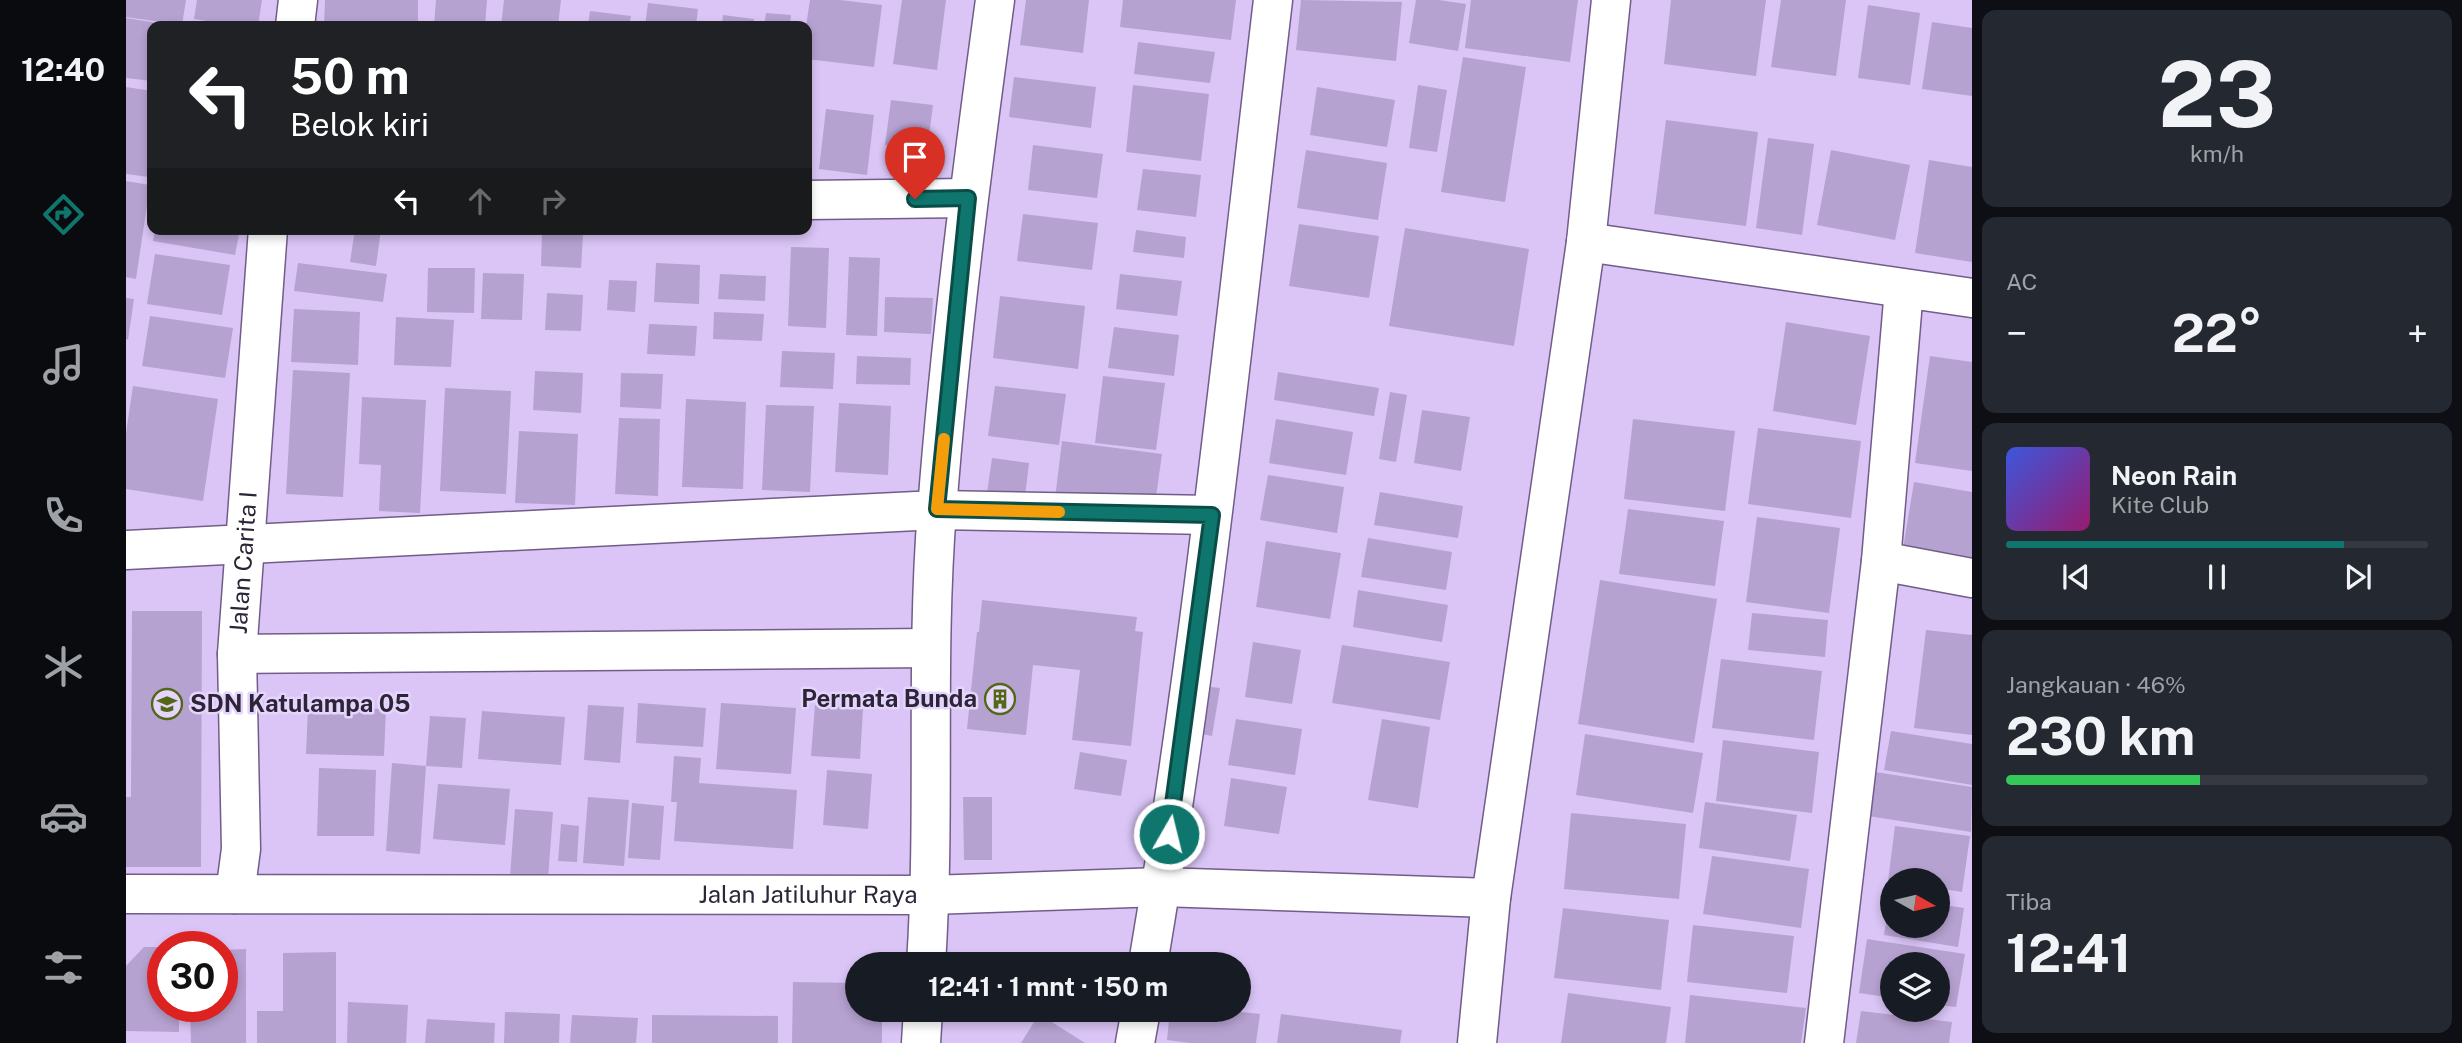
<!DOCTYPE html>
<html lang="id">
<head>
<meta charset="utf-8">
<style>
	:root { --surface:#171b24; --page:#242831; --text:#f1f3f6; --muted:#9ea1a6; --line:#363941; --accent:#0f766e }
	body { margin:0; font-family:"Public Sans",sans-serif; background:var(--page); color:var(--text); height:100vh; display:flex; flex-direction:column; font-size:26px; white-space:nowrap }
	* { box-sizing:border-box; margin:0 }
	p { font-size:23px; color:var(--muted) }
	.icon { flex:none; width:38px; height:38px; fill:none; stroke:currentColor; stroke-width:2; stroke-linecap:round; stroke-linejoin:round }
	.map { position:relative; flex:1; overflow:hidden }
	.details { display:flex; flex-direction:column; gap:10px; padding:10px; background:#0d0f14; width:490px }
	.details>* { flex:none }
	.guide { position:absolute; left:21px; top:21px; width:665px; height:214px; border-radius:14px; box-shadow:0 4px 10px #0003; background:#202124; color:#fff; overflow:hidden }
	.needle { width:46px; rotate:98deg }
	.buttons { position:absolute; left:1754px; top:868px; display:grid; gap:14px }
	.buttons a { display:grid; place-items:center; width:70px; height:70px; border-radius:50%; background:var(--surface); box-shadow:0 4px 10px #0003; font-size:35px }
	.speed { position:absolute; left:21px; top:931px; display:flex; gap:14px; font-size:35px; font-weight:700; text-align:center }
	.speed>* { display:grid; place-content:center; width:91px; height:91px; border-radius:50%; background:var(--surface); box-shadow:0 4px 10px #0003; line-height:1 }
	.speed .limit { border:10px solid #d22; background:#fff; color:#111 }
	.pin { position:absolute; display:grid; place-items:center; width:60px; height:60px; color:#fff; margin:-72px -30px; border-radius:50% 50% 50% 0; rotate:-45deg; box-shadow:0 0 7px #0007 }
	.pin .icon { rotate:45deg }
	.me { position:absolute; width:77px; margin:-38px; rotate:8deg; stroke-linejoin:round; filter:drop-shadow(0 0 5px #0008) }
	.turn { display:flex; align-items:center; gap:24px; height:147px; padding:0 28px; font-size:32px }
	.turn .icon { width:91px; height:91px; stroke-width:2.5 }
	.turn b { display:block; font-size:49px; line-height:60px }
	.lanes { display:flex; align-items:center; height:66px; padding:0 28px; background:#0003; justify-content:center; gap:35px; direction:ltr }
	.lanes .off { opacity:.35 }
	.big { font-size:52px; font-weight:700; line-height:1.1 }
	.details .tile { flex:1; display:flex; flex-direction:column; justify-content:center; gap:10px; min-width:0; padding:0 24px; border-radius:14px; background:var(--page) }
	.details .dial { align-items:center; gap:0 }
	.dial b { font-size:91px; line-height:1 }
	.song { display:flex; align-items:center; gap:21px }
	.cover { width:84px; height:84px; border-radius:10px; background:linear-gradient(135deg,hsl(230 70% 55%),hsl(320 70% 35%)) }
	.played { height:7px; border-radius:4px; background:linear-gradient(90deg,var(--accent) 80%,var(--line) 80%) }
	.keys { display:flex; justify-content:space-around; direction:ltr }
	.heat { display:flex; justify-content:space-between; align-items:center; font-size:38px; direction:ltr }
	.charge { height:10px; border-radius:5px; background:linear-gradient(90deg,#34c759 46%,var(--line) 0) }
	.trip { position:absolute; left:719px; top:952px; width:406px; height:70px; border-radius:35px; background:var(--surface); box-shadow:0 4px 10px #0003; font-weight:700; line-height:70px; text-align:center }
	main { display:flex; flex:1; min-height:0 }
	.dock { display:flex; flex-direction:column; width:126px; justify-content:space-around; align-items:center; background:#090b0e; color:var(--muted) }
	.dock .icon { width:49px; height:49px }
	.dock .current { color:var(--accent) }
	.dock b { font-size:32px; color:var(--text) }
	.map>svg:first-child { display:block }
	.building { fill:#b6a2d1 }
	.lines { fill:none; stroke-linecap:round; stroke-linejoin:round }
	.minor-casing { stroke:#705d88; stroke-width:41 }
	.minor { stroke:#fff; stroke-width:38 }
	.route-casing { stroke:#0a4d48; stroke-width:18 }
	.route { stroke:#0f766e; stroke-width:12 }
	.slow { stroke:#f59e0b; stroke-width:12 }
	.labels { text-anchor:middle; stroke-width:5; stroke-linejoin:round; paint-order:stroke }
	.street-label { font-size:24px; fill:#2c2437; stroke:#e5d4fc }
	.poi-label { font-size:24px; font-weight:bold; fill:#2c2437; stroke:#e5d4fc; text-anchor:end }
</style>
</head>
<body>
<main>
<nav class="dock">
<b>12:40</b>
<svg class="icon current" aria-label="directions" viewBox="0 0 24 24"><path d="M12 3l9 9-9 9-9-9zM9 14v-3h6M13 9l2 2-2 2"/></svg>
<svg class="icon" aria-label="music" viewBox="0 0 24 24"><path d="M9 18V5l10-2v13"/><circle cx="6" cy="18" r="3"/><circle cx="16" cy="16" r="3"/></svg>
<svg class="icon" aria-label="phone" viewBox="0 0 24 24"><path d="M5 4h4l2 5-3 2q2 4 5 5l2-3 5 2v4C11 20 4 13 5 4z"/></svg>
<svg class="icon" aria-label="climate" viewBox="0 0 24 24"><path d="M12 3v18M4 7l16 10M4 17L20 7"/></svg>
<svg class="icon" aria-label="car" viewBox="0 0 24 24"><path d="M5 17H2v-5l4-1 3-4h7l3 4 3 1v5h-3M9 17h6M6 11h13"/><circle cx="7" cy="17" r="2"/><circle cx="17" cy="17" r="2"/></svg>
<svg class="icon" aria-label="filters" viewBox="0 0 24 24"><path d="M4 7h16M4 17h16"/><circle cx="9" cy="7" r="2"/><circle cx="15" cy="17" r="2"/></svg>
</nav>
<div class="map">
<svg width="1846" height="1043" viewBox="0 0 1846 1043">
	<rect width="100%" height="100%" fill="#dac5f6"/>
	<!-- building -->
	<g class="building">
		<path d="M0,0H60L56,25L0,17Z"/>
		<path d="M71,0H136L132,26H113L68,19Z"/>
		<path d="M199,0H292V26H198Z"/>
		<path d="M310,0H361L359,26H308Z"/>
		<path d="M378,0H435L432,26H375Z"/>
		<path d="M684,0H714L756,5L748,67L681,59L680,26Z"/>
		<path d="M776,0H820L811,70L767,64Z"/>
		<path d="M900,0H963L957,53L894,45Z"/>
		<path d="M997,0H1110L1105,40L994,27Z"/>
		<path d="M1175,0L1276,2L1270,61L1170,50Z"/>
		<path d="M1290,0H1313L1340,4L1332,51L1283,43Z"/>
		<path d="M1345,0H1452L1444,62L1339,48Z"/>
		<path d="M1545,0H1640L1630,76L1538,64Z"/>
		<path d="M1655,0H1720L1710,76L1645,67Z"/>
		<path d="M522,3L572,9L570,26H519Z"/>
		<path d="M1742,5L1794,13L1784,85L1732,78Z"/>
		<path d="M464,11L505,16L503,26H462Z"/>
		<path d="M640,13L665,15L664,26H638Z"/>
		<path d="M597,15L628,19L627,26H596Z"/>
		<path d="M0,18L44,25L26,26V81L0,78Z"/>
		<path d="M1806,22L1846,28V96L1796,89Z"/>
		<path d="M1012,42L1089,52L1084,83L1008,74Z"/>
		<path d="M1337,57L1400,67L1379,202L1315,192Z"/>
		<path d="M888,77L970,87L965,128L883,117Z"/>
		<path d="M1007,85L1083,94L1075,161L1000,152Z"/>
		<path d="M1292,85L1321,90L1311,152L1283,148Z"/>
		<path d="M0,87L26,91V154L23,177L0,174Z"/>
		<path d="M1191,87L1269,100L1261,147L1184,135Z"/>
		<path d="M765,100L807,105L801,151L759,145Z"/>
		<path d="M700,109L748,115L741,175L693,169Z"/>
		<path d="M1540,120L1632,132L1620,226L1528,214Z"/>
		<path d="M1642,138L1688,144L1676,235L1630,228Z"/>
		<path d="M907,145L977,154L971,198L902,190Z"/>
		<path d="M1180,150L1261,163L1252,220L1171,208Z"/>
		<path d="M1705,150L1784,165L1769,240L1691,225Z"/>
		<path d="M1803,160L1846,167V262L1789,253Z"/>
		<path d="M1017,169L1075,175L1070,217L1011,210Z"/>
		<path d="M0,181L24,185L10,279L0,277Z"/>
		<path d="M897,214L972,223L966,270L891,261Z"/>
		<path d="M1173,224L1253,236L1243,298L1163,286Z"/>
		<path d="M1279,228L1403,249L1388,346L1263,326Z"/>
		<path d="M29,229H114L109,255L27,241Z"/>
		<path d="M229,229H255L250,266L224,262Z"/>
		<path d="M1010,230L1060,237L1058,258L1007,252Z"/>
		<path d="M416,233L457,235L455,268L415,266Z"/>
		<path d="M665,247L703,248L700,328L662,326Z"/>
		<path d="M29,254L104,265L96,315L21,304Z"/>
		<path d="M723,257L754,258L751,336L720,335Z"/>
		<path d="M172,263L261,274L257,302L168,291Z"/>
		<path d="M530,263L574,265L573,304L528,302Z"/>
		<path d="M302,268H349L348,313L301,312Z"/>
		<path d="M357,273L398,274L396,320L355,319Z"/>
		<path d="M594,274L640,276L639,301L592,299Z"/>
		<path d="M994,274L1056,281L1051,316L990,309Z"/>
		<path d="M483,280L511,281L509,312L481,310Z"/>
		<path d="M421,293L457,295L455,331L419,330Z"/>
		<path d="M874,296L959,306L952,369L867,358Z"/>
		<path d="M759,297L807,298L805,334L758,332Z"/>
		<path d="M0,298L8,299L2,340L0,339Z"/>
		<path d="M168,309L234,312L232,365L165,362Z"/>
		<path d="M588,312L638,314L636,341L587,339Z"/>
		<path d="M24,316L107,328L99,378L16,366Z"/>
		<path d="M270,317L328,320L325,367L268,365Z"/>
		<path d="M1660,322L1744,336L1730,425L1647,411Z"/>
		<path d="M523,324L571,326L569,356L521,354Z"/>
		<path d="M988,327L1053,335L1048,376L982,368Z"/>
		<path d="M656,351L709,353L707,389L654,387Z"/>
		<path d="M731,356L785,358L784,385L730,384Z"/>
		<path d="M1804,356L1846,362V471L1789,463Z"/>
		<path d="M167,370L224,373L217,497L160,494Z"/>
		<path d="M409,371L457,373L455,413L407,410Z"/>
		<path d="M1152,372L1253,388L1248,416L1148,400Z"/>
		<path d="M495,373L537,374L535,409L494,407Z"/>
		<path d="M977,376L1039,383L1030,450L969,443Z"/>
		<path d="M7,386L92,399L77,501L0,489V433Z"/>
		<path d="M869,386L940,394L933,445L862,436Z"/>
		<path d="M319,388L385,391L380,494L314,491Z"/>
		<path d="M1264,392L1281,395L1270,462L1253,459Z"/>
		<path d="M236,397L300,400L294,513L253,511L255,465L233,464Z"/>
		<path d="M560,399L620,402L617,489L556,487Z"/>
		<path d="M713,403L765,406L762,475L709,472Z"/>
		<path d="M640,405L688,406L684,492L636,490Z"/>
		<path d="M1296,410L1344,417L1335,471L1288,463Z"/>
		<path d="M493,418L534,419L532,496L489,494Z"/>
		<path d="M1150,419L1227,432L1220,475L1143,463Z"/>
		<path d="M1507,419L1609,431L1599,511L1498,499Z"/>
		<path d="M1632,428L1735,441L1725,518L1622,504Z"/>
		<path d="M393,431L452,434L449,505L389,503Z"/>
		<path d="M936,441L1036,454L1028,511L929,499Z"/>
		<path d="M866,458L903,463L898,505L860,500Z"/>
		<path d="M1142,475L1218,487L1211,533L1134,520Z"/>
		<path d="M1788,482L1846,492V567L1776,555Z"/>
		<path d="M1254,492L1337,506L1332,538L1248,525Z"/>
		<path d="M1502,509L1598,521L1589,586L1493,574Z"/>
		<path d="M1631,517L1714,528L1703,613L1620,602Z"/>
		<path d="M1242,538L1326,552L1320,590L1235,577Z"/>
		<path d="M1140,541L1215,553L1204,619L1130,607Z"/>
		<path d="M1474,580L1591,599L1568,743L1452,724Z"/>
		<path d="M1232,590L1322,605L1316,642L1227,627Z"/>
		<path d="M856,600L1011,617L1009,631L1017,632L1005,746L946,740L954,670L907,665L900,735L841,729L851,632H853Z"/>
		<path d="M6,611H76L75,867H0V797H5Z"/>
		<path d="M1626,613L1702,620L1699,657L1622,650Z"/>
		<path d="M1800,630L1846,635V735L1788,728Z"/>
		<path d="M1127,642L1175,650L1166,704L1119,697Z"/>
		<path d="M1216,645L1324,662L1314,720L1206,703Z"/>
		<path d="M1595,659L1696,671L1688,740L1586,728Z"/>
		<path d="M1069,685L1094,688L1086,736L1061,731Z"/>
		<path d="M512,703L580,708L577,747L510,743Z"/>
		<path d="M595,703L670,708L665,774L590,769Z"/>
		<path d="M462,705L498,707L494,763L458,760Z"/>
		<path d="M689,705L737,709L734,759L685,756Z"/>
		<path d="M182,707L260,709L258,756L180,754Z"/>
		<path d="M356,711L439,717L435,765L352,759Z"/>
		<path d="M304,716L340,718L336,768L300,766Z"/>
		<path d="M1110,719L1176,729L1169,775L1102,765Z"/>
		<path d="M1256,719L1304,727L1292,808L1242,800Z"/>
		<path d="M1765,731L1846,744V785L1758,770Z"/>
		<path d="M1459,734L1577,753L1567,813L1450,795Z"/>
		<path d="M1597,740L1693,752L1686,813L1590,801Z"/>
		<path d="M954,752L1001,760L995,796L948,789Z"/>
		<path d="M548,756L575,758L573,783L671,790L667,849L548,841L551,802H545Z"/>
		<path d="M266,763L300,766L294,854L260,851Z"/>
		<path d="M193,768L250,770L248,836H191Z"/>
		<path d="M701,770L746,774L742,829L697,825Z"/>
		<path d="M1749,772L1846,787L1845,832L1742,816Z"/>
		<path d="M1105,778L1161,787L1153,834L1098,826Z"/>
		<path d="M312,784L384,789L379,845L307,839Z"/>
		<path d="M462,797L503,800L498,866L457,863Z"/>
		<path d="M837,797H866V860H838Z"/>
		<path d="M1579,802L1671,815L1664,861L1573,848Z"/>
		<path d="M506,803L538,806L534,860L502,858Z"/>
		<path d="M389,809L427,812L422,879L384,876Z"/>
		<path d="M1445,813L1560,824L1553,899L1438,889Z"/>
		<path d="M435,824L453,826L451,862L432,861Z"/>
		<path d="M1769,826L1844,836L1836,892L1811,888V880L1762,881Z"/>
		<path d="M1586,856L1683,869L1675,928L1577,914Z"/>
		<path d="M1764,896L1766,926H1811V904L1838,908L1832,947L1758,935Z"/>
		<path d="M1437,908L1543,920L1535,990L1428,978Z"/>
		<path d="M1567,925L1668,936L1661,993L1561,982Z"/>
		<path d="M1741,939L1839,954L1830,1007L1811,1005V964H1766V998L1733,993Z"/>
		<path d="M18,947H37V1006H53V1032L0,1031V966Z"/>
		<path d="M120,949V1043H65L64,1006H96V950Z"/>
		<path d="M210,952V1043H131V1011H157V953Z"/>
		<path d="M667,982L732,983V1010H756V1043H666Z"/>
		<path d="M1442,993L1545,1007L1540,1043H1435Z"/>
		<path d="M1564,995L1680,1008L1675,1043H1559Z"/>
		<path d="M222,1002L282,1005L280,1043H221Z"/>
		<path d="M1044,1010H1098L1134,1014L1130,1043H1063L1041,1040Z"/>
		<path d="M1735,1011L1826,1022L1823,1043H1730Z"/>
		<path d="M379,1012L434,1014L433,1043H378Z"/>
		<path d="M913,1014L959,1043H895Z"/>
		<path d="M1155,1014L1276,1030L1274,1043H1151Z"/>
		<path d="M446,1015L512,1018L510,1043H444Z"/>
		<path d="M526,1015L652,1016V1043H526Z"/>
		<path d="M301,1019L369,1023L368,1043H299Z"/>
	</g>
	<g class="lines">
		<!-- minor casing -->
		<g class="minor-casing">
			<g id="minor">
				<path d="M169,26L172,0"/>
				<path d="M681,200L842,198"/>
				<path d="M1460,242L1846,298"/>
				<path d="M0,550L811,510L1086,515"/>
				<path d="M1755,561L1846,578"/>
				<path d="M111,654L804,648"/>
				<path id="s1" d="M0,894L804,895L1035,887L1365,898"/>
				<path id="s2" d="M109,894L115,849L111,654L142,229"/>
				<path d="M800,964C810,813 799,661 811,510C824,339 846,169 869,0"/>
				<path d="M1022,964C1076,645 1109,322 1147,0"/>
				<path d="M795,1043L797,1010"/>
				<path d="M1009,1043L1015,1010"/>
				<path d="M1351,1043L1365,898L1460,242L1485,0"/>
				<path d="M1698,1043L1755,561L1778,289"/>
			</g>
		</g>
		<!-- minor -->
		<use href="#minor" class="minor"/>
	</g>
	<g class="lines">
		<!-- route casing -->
		<g class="route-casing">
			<path id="route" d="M789,199L842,198L811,509L1086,515L1043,834"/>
		</g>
		<!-- route -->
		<use href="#route" class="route"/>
		<!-- slow -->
		<path class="slow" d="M818,439L811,509L933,512"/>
	</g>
	<!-- icons -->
	<defs>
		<g id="building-ring" transform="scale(1.575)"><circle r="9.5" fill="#e5d4fc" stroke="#526817" stroke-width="1.5"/><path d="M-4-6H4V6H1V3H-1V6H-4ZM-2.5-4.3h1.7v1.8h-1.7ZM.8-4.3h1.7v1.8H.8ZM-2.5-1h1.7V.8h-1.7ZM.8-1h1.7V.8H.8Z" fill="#526817"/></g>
		<g id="school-ring" transform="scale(1.575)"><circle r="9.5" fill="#e5d4fc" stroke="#526817" stroke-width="1.5"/><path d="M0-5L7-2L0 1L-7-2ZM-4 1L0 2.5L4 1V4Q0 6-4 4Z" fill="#526817"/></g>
	</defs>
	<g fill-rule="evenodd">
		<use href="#building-ring" x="874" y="699"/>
		<use href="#school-ring" x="41" y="704"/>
	</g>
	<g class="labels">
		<!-- street labels -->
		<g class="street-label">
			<text dy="8" stroke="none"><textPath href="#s2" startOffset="332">Jalan Carita I</textPath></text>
			<text dy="8" stroke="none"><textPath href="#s1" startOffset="682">Jalan Jatiluhur Raya</textPath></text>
		</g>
		<!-- poi labels -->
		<g class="poi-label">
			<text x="851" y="707">Permata Bunda</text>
			<text x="64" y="712" text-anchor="start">SDN Katulampa 05</text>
		</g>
	</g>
</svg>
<div class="buttons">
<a><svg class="needle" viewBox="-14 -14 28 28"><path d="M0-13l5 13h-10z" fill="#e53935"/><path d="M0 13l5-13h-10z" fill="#9ea1a6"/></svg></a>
<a><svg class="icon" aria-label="layers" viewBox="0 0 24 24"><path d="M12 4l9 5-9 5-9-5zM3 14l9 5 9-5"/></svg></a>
</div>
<div class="speed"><div class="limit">30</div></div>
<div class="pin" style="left:789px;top:199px;background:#d93025"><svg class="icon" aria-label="arrive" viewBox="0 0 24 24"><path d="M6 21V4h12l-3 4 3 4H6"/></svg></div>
<svg class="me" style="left:1043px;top:834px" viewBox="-20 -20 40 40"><circle r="17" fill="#0f766e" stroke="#fff" stroke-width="3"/><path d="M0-11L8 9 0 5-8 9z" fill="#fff"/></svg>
<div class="trip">12:41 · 1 mnt · 150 m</div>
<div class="guide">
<div class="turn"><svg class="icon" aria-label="left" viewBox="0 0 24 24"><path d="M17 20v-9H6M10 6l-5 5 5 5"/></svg><div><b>50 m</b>Belok kiri</div></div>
<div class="lanes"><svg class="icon" aria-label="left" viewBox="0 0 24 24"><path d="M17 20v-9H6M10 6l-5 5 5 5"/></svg><svg class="icon off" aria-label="ahead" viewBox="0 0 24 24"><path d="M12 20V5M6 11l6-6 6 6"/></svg><svg class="icon off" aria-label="right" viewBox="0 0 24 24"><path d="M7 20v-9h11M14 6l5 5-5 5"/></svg></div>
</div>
</div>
<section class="details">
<div class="tile dial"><b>23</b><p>km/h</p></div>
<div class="tile"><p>AC</p>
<div class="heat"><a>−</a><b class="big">22°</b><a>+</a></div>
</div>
<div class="tile">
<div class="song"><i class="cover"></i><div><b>Neon Rain</b><p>Kite Club</p></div></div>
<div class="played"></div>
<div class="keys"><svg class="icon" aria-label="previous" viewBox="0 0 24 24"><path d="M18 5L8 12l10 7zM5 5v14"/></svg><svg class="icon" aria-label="pause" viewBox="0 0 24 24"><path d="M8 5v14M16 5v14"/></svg><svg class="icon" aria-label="next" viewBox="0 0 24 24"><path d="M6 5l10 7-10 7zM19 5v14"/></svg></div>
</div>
<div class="tile"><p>Jangkauan · 46%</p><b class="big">230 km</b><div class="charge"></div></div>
<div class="tile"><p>Tiba</p><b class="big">12:41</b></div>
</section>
</main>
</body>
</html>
